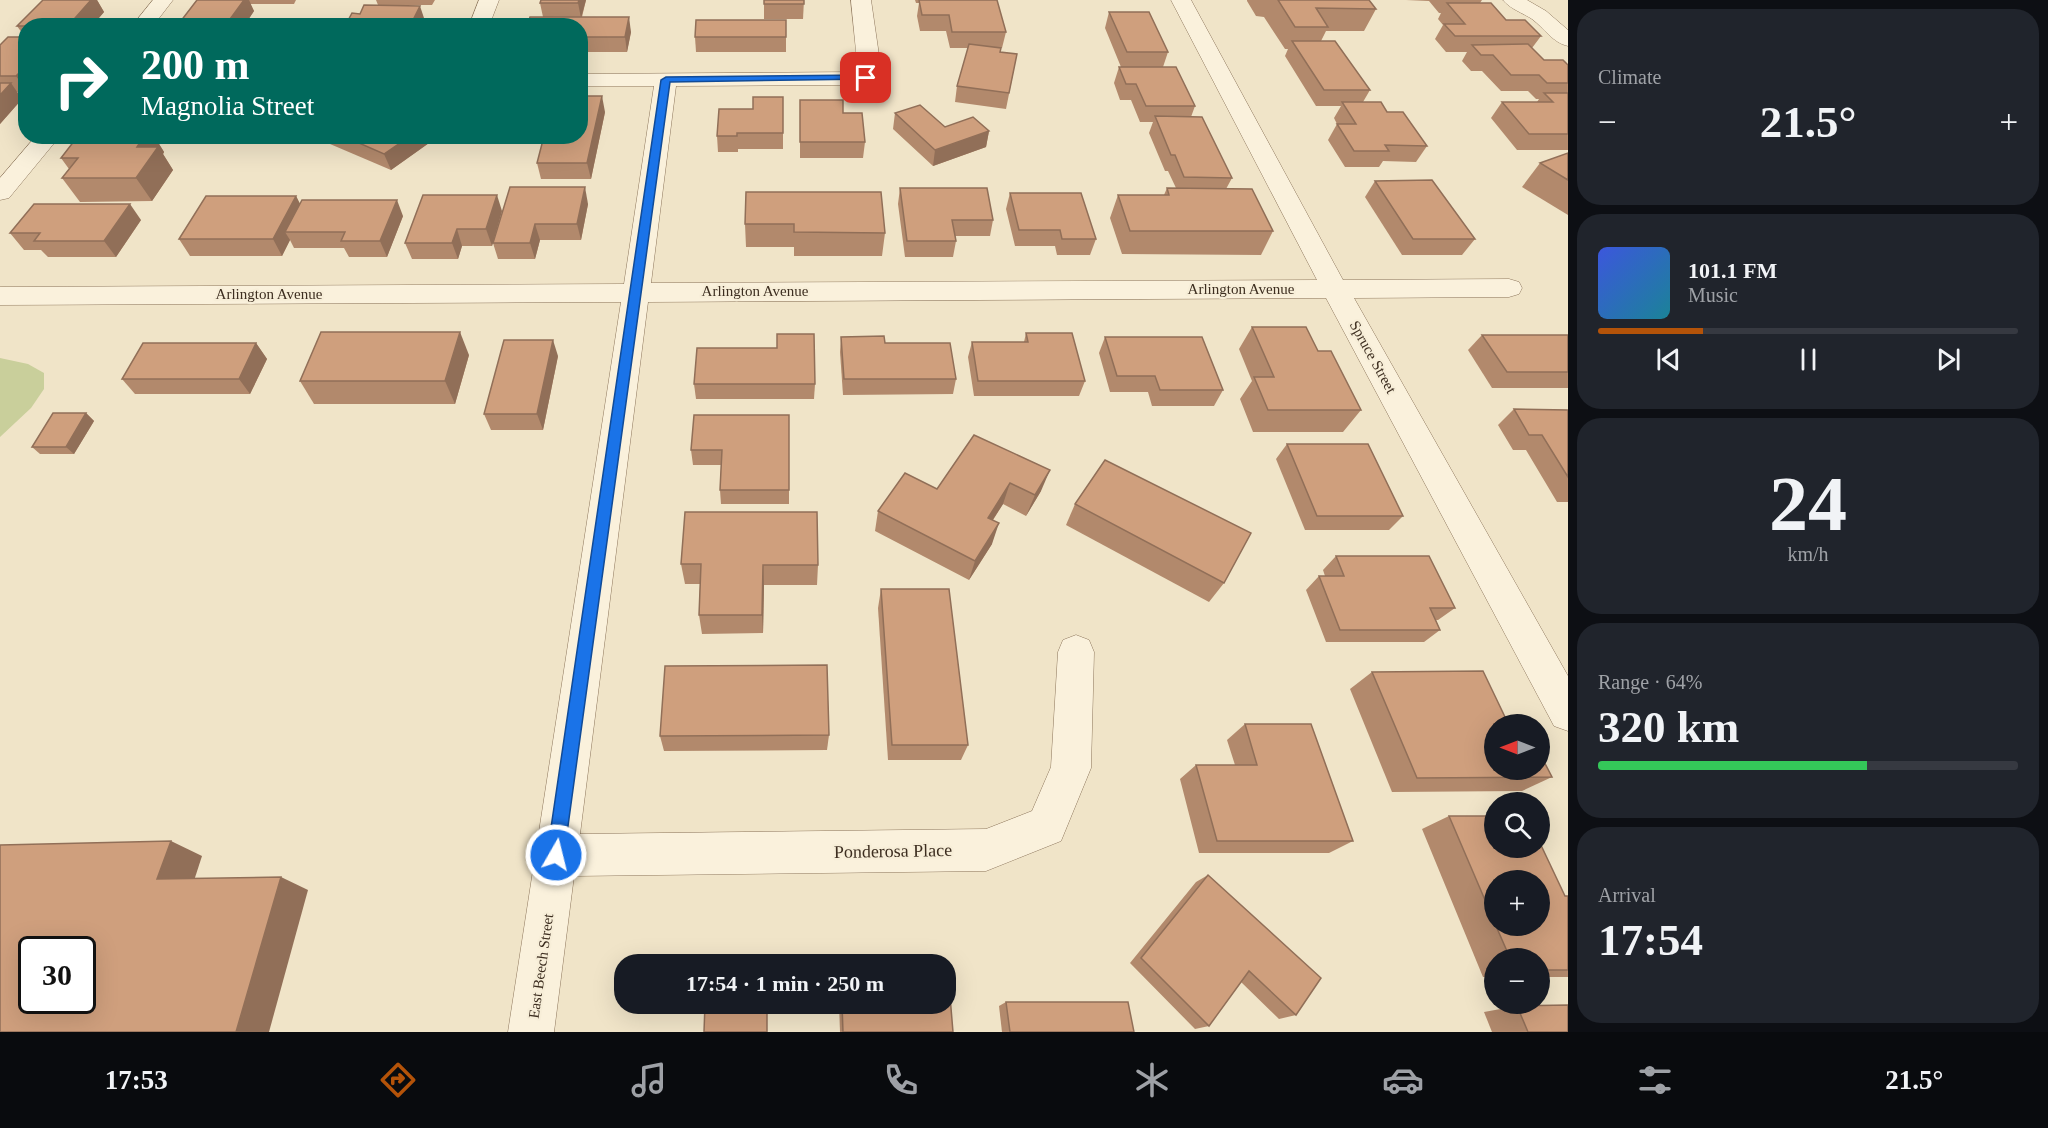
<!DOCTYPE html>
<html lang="en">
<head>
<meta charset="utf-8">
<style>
	:root { --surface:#171b24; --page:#20242c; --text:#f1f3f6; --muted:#9ea1a6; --line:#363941; --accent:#b45309 }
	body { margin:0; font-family:"Times New Roman",serif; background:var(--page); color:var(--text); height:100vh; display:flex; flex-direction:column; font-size:22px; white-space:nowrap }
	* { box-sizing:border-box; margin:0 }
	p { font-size:20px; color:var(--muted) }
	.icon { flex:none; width:33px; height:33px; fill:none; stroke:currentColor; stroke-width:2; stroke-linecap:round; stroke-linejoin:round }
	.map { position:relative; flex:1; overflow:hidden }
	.drawer { display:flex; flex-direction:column; gap:9px; padding:9px; background:#0d0f14; width:480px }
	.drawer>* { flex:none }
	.banner { position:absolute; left:18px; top:18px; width:570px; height:126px; border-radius:24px; box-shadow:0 6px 24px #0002; background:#00695c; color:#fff; overflow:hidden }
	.needle { width:39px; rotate:270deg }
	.tools { position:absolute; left:1484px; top:714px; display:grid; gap:12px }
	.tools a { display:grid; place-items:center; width:66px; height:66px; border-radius:50%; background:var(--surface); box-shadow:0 6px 24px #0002; font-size:30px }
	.speed { position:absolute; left:18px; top:936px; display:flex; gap:12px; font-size:30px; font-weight:700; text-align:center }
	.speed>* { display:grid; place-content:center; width:78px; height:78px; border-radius:50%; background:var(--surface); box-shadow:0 6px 24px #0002; line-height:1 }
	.speed .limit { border:3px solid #111; border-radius:9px; background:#fff; color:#111 }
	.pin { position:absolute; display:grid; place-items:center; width:51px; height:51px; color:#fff; margin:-26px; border-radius:12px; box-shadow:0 3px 9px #0006 }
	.me { position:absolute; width:66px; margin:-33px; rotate:8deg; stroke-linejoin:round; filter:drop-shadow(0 0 4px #0008) }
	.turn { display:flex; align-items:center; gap:21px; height:126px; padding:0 24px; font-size:27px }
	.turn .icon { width:78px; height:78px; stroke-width:2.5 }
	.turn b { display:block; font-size:42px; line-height:51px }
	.big { font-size:45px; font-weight:700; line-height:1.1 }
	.drawer .widget { flex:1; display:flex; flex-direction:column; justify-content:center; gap:9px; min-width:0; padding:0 21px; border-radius:24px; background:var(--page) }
	.drawer .dial { align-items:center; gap:0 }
	.dial b { font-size:78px; line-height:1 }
	.song { display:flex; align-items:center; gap:18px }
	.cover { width:72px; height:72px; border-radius:9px; background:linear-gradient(135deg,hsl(230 70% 55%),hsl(190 70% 35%)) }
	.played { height:6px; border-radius:3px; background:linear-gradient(90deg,var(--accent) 25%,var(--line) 25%) }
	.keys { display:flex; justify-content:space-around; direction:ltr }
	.heat { display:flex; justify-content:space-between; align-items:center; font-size:33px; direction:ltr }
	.charge { height:9px; border-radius:4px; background:linear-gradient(90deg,#34c759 64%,var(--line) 0) }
	.trip { position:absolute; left:614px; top:954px; width:342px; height:60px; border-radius:24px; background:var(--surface); box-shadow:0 6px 24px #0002; font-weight:700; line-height:60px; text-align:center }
	.menu { display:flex; height:96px; justify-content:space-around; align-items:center; background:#090b0e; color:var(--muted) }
	.menu .icon { width:42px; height:42px }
	.menu .selected { color:var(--accent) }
	.menu b { font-size:27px; color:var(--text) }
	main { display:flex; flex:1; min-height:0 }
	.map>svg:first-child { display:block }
	.green { fill:#c9cf9b }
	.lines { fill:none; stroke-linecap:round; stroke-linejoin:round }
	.minor-casing { stroke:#8d765c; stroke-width:1 }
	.minor { fill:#faf1dc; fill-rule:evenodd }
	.wall { fill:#b2896c; fill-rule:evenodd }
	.shaded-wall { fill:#916f58 }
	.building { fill:#cf9f7d; stroke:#916f58; stroke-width:1.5; fill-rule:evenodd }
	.route { fill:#1a73e8; stroke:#114b97; stroke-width:1.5 }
	.labels { text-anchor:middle; stroke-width:4.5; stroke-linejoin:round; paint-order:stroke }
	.street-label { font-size:15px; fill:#3d2e20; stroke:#f7eed8 }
	.near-street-label { font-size:18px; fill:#3d2e20; stroke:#f7eed8 }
</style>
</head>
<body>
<main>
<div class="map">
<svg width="1568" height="1032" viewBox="0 0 1568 1032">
	<rect width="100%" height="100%" fill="#f0e4c8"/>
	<!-- green -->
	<path class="green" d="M0,358L28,364L44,373V389L31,408L0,437Z"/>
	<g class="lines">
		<!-- minor casing -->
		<g class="minor-casing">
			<g id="minor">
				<path d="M153,0H173L153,26H132Z"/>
				<path d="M479,0H499L489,26H469Z"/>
				<path d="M851,0H871L881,69L874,83L852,85L676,86L651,283L1317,280L1171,0H1191L1343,280L1509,279L1519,282L1522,288L1519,294L1509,297L1354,298L1568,676V731L1554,726L1326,298L648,302L580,834L986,829L1032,811L1051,767L1058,652L1063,640L1076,635L1089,640L1094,652L1091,768L1061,841L986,871L574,876L554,1032H508L621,302L0,305V287L624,284L654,86H580V74L858,72Z"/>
				<path d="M1503,0H1527L1546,11L1568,30V46C1553,43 1544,28 1532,19C1523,13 1510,9 1503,0Z"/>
				<path d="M36,136H60L9,198L0,200V178Z"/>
			</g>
		</g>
		<!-- minor -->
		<use href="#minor" class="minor"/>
	</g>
	<!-- wall -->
	<g class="wall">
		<path d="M43,0H97L104,12L92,26H26V92H17L22,99L0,124V45L25,37L17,26Z"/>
		<path d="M197,0H296L294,4H250L254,11L244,26H177Z"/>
		<path d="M376,0H435L432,5H378Z"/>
		<path d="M541,0H586L582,17L631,32L627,52H580V26L543,17L540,3Z"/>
		<path d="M764,0H804L803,19H764Z"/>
		<path d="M915,0H997L1006,32L1002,48H1001L1000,52L1017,54L1006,109L955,102L957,86L968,48H950L946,31H920L917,16L919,3H916Z"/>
		<path d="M1247,0H1369L1376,9L1364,31H1326L1321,41L1370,90L1363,102L1387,112L1427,146L1416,162L1383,161L1379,167H1345L1328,140L1337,124L1334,118L1341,106H1316L1285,56L1288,49H1285L1264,17L1256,16L1247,1Z"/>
		<path d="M1406,0H1482L1480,3L1506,20L1541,36L1532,48L1544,60L1568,65V150H1517L1491,118L1502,102H1537L1539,99H1536L1528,91H1501L1482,71H1471L1462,61L1467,52H1446L1435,39L1443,25L1438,19L1441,13H1439L1429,1Z"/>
		<path d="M1109,12L1168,52L1163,67L1195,106L1191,117L1232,178L1226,189L1273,231L1261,255L1122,254L1110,218L1118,195H1164L1167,188H1176L1168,171H1165L1149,133L1153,122H1140L1131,100H1120L1114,83L1119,67H1121L1105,28Z"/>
		<path d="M786,20V52H696L695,37Z"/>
		<path d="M783,97V149H738V152H718L717,136L753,109Z"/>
		<path d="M800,100L843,113L865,142L863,158H800Z"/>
		<path d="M605,112L591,179H541L537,163Z"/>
		<path d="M895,113L945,127L989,131L986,147L933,166L893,129Z"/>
		<path d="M78,136H165L163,139H156L164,152L163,154L173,170L152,201L80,202L62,178L69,169L61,158Z"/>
		<path d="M327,136H427L429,143L391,170L330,144Z"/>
		<path d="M1568,153V215L1522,187L1540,163Z"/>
		<path d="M1375,181L1475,239L1462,255H1402L1365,197Z"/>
		<path d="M510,187L588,204L581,240H540L535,259H498L493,243Z"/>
		<path d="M900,188L993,220L990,236H955L956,241L953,257H905L898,204Z"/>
		<path d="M746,192L885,233L882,256H794V247H746L745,224Z"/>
		<path d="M1010,193L1096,239L1090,255H1057L1055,246H1015L1006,209Z"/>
		<path d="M296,196L300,204L403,216L387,257H349L344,248H294L290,240L282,256H190L179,239Z"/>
		<path d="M502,211L492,246H462L458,259H412L405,243Z"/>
		<path d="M141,220L116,257H48L41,250H24L10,233Z"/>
		<path d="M1252,327L1318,351L1361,410L1343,432H1253L1240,399L1252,381L1239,349Z"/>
		<path d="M1026,333L1085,381L1079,396H974L968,357L972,342H1024Z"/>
		<path d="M1482,335H1568V388H1492L1468,350Z"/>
		<path d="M841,337L885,343L956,379L953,394L843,395L840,352Z"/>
		<path d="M1105,337L1223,390L1214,406H1152L1148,392H1110L1099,353Z"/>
		<path d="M256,343L267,359L250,394H135L122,379Z"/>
		<path d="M469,355L455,404H314L300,381Z"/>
		<path d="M558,356L543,430H491L484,414Z"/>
		<path d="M694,384H815L814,399H696Z"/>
		<path d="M1514,409L1568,410V502H1557L1526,450H1513L1498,425Z"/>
		<path d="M86,413L94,421L74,454H40L32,447Z"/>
		<path d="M789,415V504H721L720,490L721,465H693L691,450Z"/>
		<path d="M974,435L1041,491L1026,516L1003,504L993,520L992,544L969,580L875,531L878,511L937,489Z"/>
		<path d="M1287,444L1403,516L1389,530H1305L1276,459Z"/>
		<path d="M1075,504L1224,583L1209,602L1066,525Z"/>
		<path d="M1336,556L1455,608L1438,620H1436L1440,630L1424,642H1326L1306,590L1319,576H1325L1323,570Z"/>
		<path d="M681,564L818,565L817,585H764L763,633L702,634L699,615L700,584H685Z"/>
		<path d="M881,589L968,745L961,760H888L878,608Z"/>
		<path d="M1372,672L1506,719L1552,777L1522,791L1392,792L1350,689Z"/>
		<path d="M1245,724L1353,841L1329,853H1199L1180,779L1196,765H1235L1227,740Z"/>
		<path d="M829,735L827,750L664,751L660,736Z"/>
		<path d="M1449,816L1565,896H1568V977H1539V958H1494V977H1483L1422,829ZM1494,880L1539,926H1494Z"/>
		<path d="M1208,875L1296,1015L1279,1019L1241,982L1209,1026L1195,1029L1130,963L1196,882Z"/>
		<path d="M1006,1002L1134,1032H1002L999,1006Z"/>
		<path d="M839,1004H945L953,1032H840Z"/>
		<path d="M1517,1006L1568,1032H1492L1484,1012Z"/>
	</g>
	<!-- shaded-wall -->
	<g class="shaded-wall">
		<path d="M85,0H97L104,12L92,26H68Z"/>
		<path d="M244,0H249L254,11L244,26H225Z"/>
		<path d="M579,0H586L581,18L578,3Z"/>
		<path d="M420,6L425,21L423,26H410Z"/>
		<path d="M629,17L631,32L627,52L625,37Z"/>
		<path d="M26,66V90L16,76Z"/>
		<path d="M11,83L22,99L0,124V95Z"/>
		<path d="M602,96L605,112L591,179L587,163Z"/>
		<path d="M989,131L986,147L933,166L935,150Z"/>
		<path d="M144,136H154L164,152L163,154L173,170L152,201L136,178L137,147Z"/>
		<path d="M410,136H427L429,143L391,170L384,154Z"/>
		<path d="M585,187L588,204L581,240L577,224Z"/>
		<path d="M497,195L502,211L492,246L486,229Z"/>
		<path d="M296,196L304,212L285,232L290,240L282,256L273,239Z"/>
		<path d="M397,200L403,216L387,257L380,241Z"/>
		<path d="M130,204L141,220L116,257L104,241Z"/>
		<path d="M535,224L540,240L535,259L530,243Z"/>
		<path d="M457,229L462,246L458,259L452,243Z"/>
		<path d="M460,332L469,355L455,404L445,381Z"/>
		<path d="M553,340L558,356L543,430L537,414Z"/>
		<path d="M256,343L267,359L250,394L239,379Z"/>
		<path d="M86,413L94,421L74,454L66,447Z"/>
		<path d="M1050,470L1041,491L1026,516L1035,495Z"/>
		<path d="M1010,483L1003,504L981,538L988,518Z"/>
		<path d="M999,523L992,544L969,580L975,561Z"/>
		<path d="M763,565L764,585L763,633L762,615Z"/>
		<path d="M171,841L202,856L190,893L157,879Z"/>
		<path d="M281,877L308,890L269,1032H236Z"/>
	</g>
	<!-- building -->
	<g class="building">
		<path d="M43,0H91L68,26H17Z"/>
		<path d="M197,0H244L225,26H177Z"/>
		<path d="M541,0H579L578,3H540Z"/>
		<rect x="764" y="0" width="40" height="4"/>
		<path d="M919,0H997L1006,32H952L949,15H922Z"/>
		<path d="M1278,0H1369L1376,9L1316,8L1328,27H1295Z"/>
		<path d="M1447,3H1491L1506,20H1525L1541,36H1455L1444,24H1465Z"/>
		<path d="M364,5L420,6L410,26H345L352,13L360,14Z"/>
		<path d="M1109,12H1149L1168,52H1127Z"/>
		<path d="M530,17H629L625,37H580V26H527Z"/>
		<path d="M696,20H786V37H695Z"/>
		<path d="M8,37H26V66L16,76H0V45Z"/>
		<path d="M1292,41H1335L1370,90H1324Z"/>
		<path d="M969,44L1001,48L1000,52L1017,54L1009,93L957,86Z"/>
		<path d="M1528,44L1544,60H1563L1568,65V83H1547L1539,75H1511L1493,55H1481L1472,45Z"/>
		<path d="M1119,67H1176L1195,106H1146L1136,84H1126Z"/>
		<path d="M0,83H11L0,95Z"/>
		<path d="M1544,93H1568V134H1529L1502,102H1553Z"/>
		<path d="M580,96H602L587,163H537L544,136H580Z"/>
		<path d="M753,97H783V133H737V136H717L719,109H753Z"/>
		<path d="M800,100H843V113H862L865,142H800Z"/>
		<path d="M1342,102H1381L1387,112H1403L1427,146L1385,145L1389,151H1354L1337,124H1356Z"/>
		<path d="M920,105L945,127L973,117L989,131L935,150L895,113Z"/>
		<path d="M1155,116L1202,117L1232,178L1184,177L1175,155H1171Z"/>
		<path d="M78,136H144L137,147H158L136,178H62L78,158H61Z"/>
		<path d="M343,136H410L384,154Z"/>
		<path d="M1568,153V180L1540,163Z"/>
		<path d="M1432,180L1475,239H1413L1375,181Z"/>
		<path d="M510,187H585L577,224H535L530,243H493Z"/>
		<path d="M900,188H987L993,220H952L956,241H907Z"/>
		<path d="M1167,188L1252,189L1273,231H1130L1118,195H1169Z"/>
		<path d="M746,192H881L885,233L794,232V224H745Z"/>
		<path d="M1010,193H1081L1096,239H1062L1060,230H1019Z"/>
		<path d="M423,195H497L486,229H457L452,243H405Z"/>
		<path d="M206,196H296L273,239H179Z"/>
		<path d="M302,200H397L380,241H341L345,232H285Z"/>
		<path d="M34,204H130L104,241H34L40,233H10Z"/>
		<path d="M1252,327H1306L1318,351H1331L1361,410H1268L1254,377H1274Z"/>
		<path d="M321,332H460L445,381H300Z"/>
		<path d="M1026,333H1072L1085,381H978L972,342H1028Z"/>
		<path d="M777,334H814L815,384H694L697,348H777Z"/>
		<path d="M1482,335H1568V372H1507Z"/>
		<path d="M884,336L885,343H950L956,379H844L841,337Z"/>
		<path d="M1105,337H1202L1223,390H1160L1155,376H1117Z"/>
		<path d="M504,340H553L537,414H484Z"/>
		<path d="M143,343H256L239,379H122Z"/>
		<path d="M1514,409L1568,410V477L1542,435H1529Z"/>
		<path d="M53,413H86L66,447H32Z"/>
		<path d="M694,415H789V490H720L722,450H691Z"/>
		<path d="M974,435L1050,470L1035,495L1010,483L988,518L999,523L975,561L878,511L905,473L937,489Z"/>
		<path d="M1287,444H1368L1403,516H1317Z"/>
		<path d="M1105,460L1251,533L1224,583L1075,504Z"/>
		<path d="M685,512H817L818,565H763L762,615H699L701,564H681Z"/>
		<path d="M1336,556H1429L1455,608H1430L1440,630H1340L1319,576H1344Z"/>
		<path d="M881,589H949L968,745H892Z"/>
		<path d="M827,665L829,735L660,736L665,666Z"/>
		<path d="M1483,671L1506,719H1522L1525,724H1494V770H1539V752L1552,777L1417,778L1372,672Z"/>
		<path d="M1245,724H1311L1353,841H1217L1196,765H1257Z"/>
		<path d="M1449,816H1494V848H1539V841L1565,896H1568V970H1539V958H1510L1496,926H1539V880H1494V921Z"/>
		<path d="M171,841L157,879L281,877L236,1032H0V845ZM32,950H82V1000H32Z"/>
		<path d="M1208,875L1321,978L1296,1015L1249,971L1209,1026L1141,958Z"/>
		<path d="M945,972H948L953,1032H843L842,1004H945Z"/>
		<path d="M1006,1002H1128L1134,1032H1010Z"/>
		<path d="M705,1004H767V1032H704Z"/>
		<path d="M1568,1005V1032H1528L1517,1006Z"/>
	</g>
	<!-- route -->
	<path class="route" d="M866,75L869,76V79L670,82L564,855L562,861L556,864L550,861L547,855L661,80L666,77Z"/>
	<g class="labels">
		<!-- street labels -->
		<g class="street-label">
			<text x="1241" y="294">Arlington Avenue</text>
			<text x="755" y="296">Arlington Avenue</text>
			<text x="269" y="299">Arlington Avenue</text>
			<text transform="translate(1373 357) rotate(61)" y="5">Spruce Street</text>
			<text transform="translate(541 966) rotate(-82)" y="5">East Beech Street</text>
		</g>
		<!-- near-street labels -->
		<g class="near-street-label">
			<text transform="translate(893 851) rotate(-1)" y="6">Ponderosa Place</text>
		</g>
	</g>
</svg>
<div class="tools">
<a><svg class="needle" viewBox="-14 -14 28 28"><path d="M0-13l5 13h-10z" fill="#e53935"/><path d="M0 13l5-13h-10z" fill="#9ea1a6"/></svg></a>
<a><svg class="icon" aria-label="search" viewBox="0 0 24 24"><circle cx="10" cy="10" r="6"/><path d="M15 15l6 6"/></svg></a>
<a>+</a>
<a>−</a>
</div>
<div class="speed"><div class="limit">30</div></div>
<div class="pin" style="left:866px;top:78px;background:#d93025"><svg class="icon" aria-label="arrive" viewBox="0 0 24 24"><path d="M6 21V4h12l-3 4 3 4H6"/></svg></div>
<svg class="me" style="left:556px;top:855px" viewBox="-20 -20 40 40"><circle r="17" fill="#1a73e8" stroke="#fff" stroke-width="3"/><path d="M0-11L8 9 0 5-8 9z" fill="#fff"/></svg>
<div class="trip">17:54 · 1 min · 250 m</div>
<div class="banner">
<div class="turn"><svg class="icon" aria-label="right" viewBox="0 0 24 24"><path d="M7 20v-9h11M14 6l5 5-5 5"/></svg><div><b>200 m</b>Magnolia Street</div></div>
</div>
</div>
<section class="drawer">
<div class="widget"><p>Climate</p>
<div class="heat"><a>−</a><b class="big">21.5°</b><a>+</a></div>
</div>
<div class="widget">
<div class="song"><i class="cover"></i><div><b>101.1 FM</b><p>Music</p></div></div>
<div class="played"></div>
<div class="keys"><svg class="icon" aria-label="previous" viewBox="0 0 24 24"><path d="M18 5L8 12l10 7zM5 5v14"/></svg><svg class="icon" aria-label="pause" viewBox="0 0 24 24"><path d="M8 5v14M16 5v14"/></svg><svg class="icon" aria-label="next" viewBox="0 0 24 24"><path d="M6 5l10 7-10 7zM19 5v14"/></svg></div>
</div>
<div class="widget dial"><b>24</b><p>km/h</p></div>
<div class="widget"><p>Range · 64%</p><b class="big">320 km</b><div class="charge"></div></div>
<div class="widget"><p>Arrival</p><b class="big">17:54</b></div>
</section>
</main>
<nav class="menu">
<b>17:53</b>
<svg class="icon selected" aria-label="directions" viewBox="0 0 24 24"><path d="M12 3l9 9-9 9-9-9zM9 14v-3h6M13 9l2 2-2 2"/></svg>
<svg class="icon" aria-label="music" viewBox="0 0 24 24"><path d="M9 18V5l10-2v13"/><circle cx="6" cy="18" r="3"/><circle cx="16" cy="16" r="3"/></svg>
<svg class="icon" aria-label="phone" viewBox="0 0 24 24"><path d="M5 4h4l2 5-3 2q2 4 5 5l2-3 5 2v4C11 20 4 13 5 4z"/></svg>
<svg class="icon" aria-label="climate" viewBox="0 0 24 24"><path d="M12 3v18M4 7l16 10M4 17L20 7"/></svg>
<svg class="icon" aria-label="car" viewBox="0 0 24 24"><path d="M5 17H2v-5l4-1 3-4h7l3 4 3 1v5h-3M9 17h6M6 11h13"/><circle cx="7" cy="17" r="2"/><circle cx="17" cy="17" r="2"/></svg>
<svg class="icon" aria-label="filters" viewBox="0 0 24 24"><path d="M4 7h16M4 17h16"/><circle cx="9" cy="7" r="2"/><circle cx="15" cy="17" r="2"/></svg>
<b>21.5°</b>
</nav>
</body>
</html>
